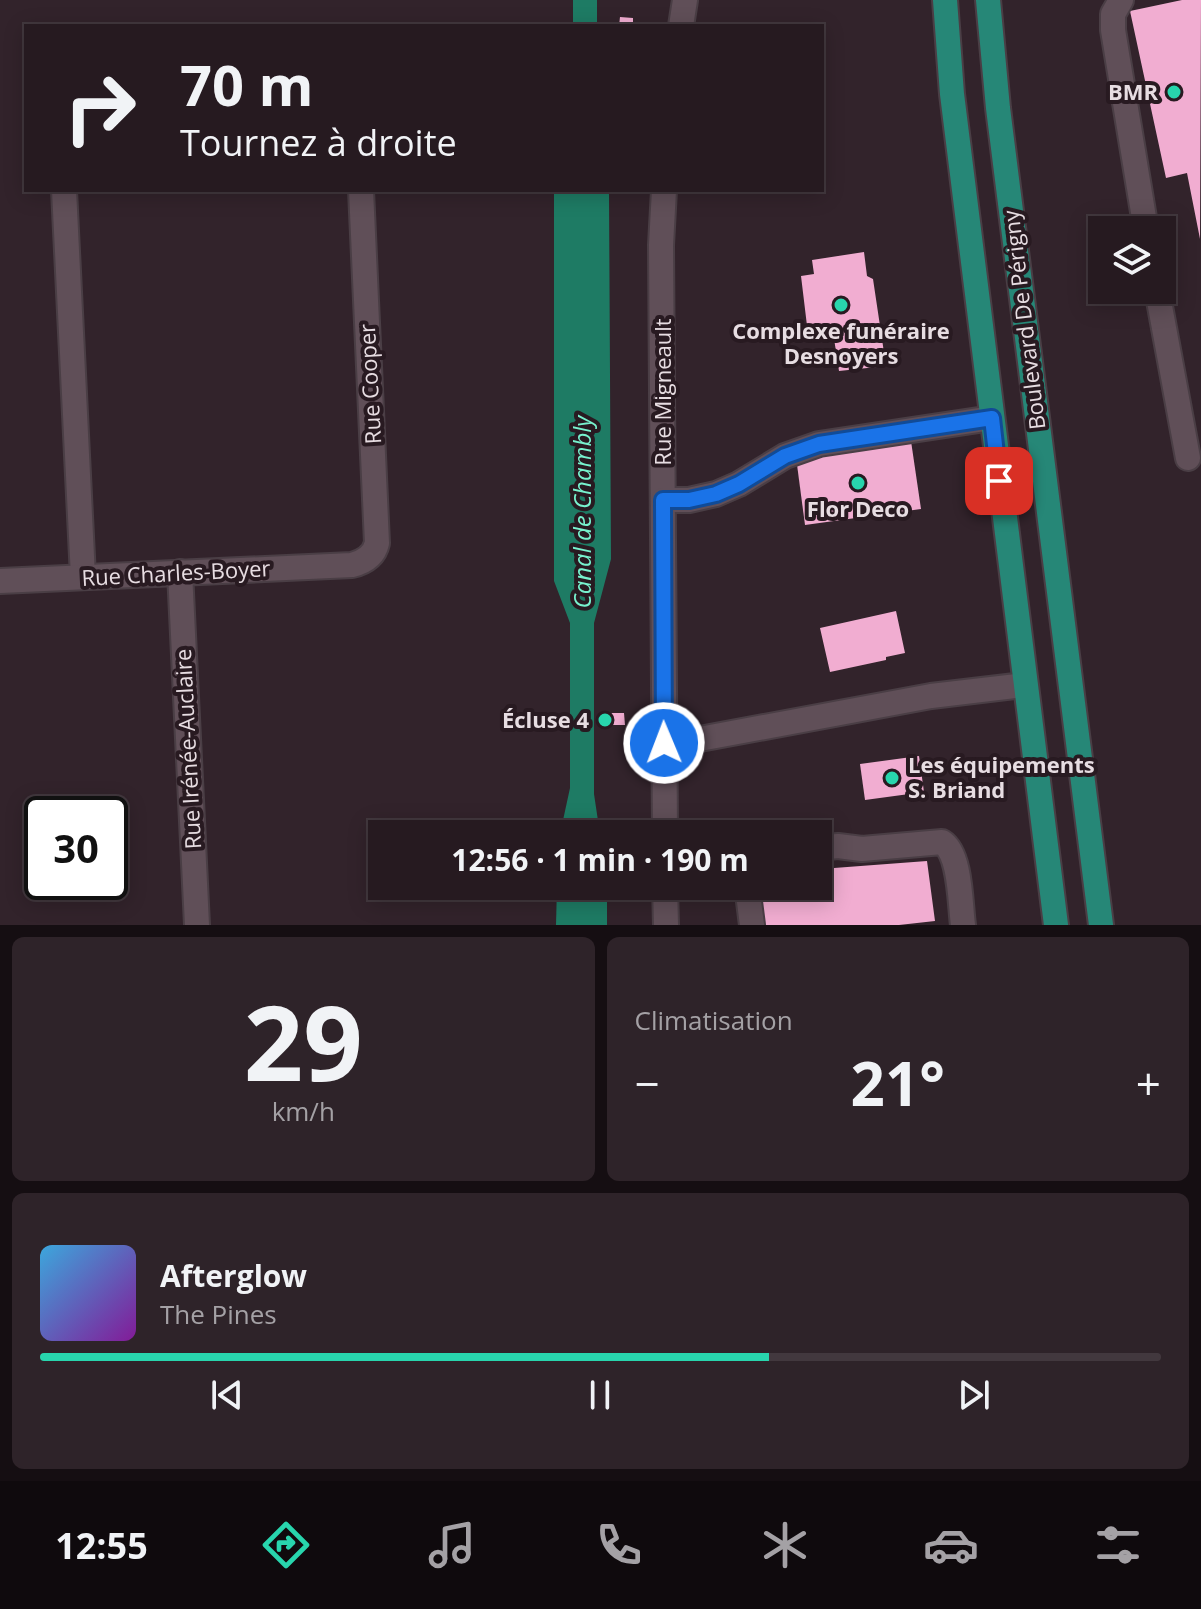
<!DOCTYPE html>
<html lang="fr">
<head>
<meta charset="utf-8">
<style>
	:root { --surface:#261a20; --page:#2e2329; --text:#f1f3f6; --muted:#a4a1a5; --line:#42383e; --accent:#28d5ad }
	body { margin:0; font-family:"Open Sans",sans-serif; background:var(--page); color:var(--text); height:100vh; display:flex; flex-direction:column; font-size:30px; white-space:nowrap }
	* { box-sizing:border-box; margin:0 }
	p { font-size:26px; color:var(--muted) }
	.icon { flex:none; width:44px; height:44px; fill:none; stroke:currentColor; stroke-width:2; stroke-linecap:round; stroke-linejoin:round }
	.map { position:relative; height:925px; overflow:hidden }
	.panel { display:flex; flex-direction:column; gap:12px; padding:12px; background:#150e12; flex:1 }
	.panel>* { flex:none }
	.top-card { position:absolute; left:24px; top:24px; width:800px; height:168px; border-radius:0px; box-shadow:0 4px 20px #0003,0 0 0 2px var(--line); background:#261a20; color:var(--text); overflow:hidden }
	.buttons { position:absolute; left:1088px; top:216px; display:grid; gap:16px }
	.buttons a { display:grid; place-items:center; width:88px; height:88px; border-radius:0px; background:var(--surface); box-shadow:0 4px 20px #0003,0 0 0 2px var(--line); font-size:40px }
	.speed { position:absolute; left:24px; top:796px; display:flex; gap:16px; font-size:40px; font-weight:700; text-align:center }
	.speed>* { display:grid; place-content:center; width:104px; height:104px; border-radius:50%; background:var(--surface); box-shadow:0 4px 20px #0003,0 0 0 2px var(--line); line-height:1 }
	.speed .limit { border:4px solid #111; border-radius:12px; background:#fff; color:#111 }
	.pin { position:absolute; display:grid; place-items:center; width:68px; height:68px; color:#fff; margin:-34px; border-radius:16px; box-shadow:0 4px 12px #0006 }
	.me { position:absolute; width:88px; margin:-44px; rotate:359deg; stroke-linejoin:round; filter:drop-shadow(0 0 6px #0008) }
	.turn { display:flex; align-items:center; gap:28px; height:168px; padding:0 24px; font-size:36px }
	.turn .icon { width:104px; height:104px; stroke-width:2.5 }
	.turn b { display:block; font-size:56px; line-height:68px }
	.big { font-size:60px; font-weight:700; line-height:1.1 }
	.panel .card { flex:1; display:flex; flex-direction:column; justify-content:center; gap:12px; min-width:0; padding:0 28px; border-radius:12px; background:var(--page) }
	.panel .dial { align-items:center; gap:0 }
	.dial b { font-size:104px; line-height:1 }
	.song { display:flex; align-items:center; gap:24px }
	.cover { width:96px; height:96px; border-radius:12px; background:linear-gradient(135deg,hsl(200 70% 55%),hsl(290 70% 35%)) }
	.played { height:8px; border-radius:4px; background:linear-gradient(90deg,var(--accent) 65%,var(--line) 65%) }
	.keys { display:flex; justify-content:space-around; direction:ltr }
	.heat { display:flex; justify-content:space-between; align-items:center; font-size:44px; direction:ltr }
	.panel .tiles { flex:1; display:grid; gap:12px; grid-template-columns:1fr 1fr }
	.card:last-child { grid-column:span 2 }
	.trip { position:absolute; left:368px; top:820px; width:464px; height:80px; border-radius:0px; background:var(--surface); box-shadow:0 4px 20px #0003,0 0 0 2px var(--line); font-weight:700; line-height:80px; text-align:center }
	.tabs { display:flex; height:128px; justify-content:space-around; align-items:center; background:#0f0a0d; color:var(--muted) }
	.tabs .icon { width:56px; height:56px }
	.tabs .current { color:var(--accent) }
	.tabs b { font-size:36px; color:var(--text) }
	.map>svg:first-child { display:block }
	.water { fill:#1e7b64 }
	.building { fill:#f1add1 }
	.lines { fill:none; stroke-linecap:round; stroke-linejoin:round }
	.minor-casing { stroke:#4a3e45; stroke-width:28 }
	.major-casing { stroke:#4a3e45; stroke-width:28 }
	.minor { stroke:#604f58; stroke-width:24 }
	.major { stroke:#268777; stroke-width:24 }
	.route-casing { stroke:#114b97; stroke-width:20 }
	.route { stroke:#1a73e8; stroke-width:14 }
	.poi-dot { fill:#28d5ad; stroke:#281a21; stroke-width:3 }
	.labels { text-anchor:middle; stroke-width:8; stroke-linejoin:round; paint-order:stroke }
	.poi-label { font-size:22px; font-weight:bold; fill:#e7dde2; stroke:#281a21; text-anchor:end }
	.street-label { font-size:22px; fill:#e7dde2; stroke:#281a21 }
	.water-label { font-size:24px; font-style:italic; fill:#78f2ce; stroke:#281a21 }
</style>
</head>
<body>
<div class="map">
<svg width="1201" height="925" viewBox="0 0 1201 925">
	<rect width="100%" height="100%" fill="#32232b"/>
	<!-- water -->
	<g class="water">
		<rect x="573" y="0" width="24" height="26"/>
		<path d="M554,190H609L611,559L594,623V794L600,834H560L570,788V623L554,581Z"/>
		<path d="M557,886H607V925H556Z"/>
	</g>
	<!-- building -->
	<g class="building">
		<path d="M1182,0H1201L1200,239L1187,173L1166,178L1130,11Z"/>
		<path d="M620,17L633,18V26H619Z"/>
		<path d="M864,252L867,276L873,279L886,366L839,371L833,332L808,334L801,276L814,274L812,260Z"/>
		<path d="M911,441L921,509L805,525L796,457Z"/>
		<path d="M896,611L905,653L886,657V660L830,672L820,628Z"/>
		<path d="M611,713H624L625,725H611Z"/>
		<path d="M919,756L924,792L865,800L860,764Z"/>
		<path d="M834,853V868L927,861L935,921L899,925H765L760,886H818V855Z"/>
	</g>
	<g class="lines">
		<!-- minor casing -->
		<g class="minor-casing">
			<g id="minor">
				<path d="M1121,0L1113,14V30L1146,230"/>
				<path d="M681,26L685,0"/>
				<path d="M64,190L83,577"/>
				<path d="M664,190L661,245L665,834"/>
				<path d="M1157,290L1188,458"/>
				<path d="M663,500H689L716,494L739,484L785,456L819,444L992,418"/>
				<path d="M180,572L197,925"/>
				<path d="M0,581L352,565C364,562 374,556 377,543L361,190"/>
				<path d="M664,743L689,741L931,696L1024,685"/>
				<path d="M818,848L838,846L862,849L942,842C961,854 960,904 963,925"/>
				<path d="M665,886L666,925"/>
				<path d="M747,886L752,925"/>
			</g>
		</g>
		<!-- major casing -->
		<g class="major-casing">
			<g id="major">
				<path d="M945,0L952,94L1056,925"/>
				<path d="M988,0L998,108L1101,925"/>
			</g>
		</g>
		<!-- minor -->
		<use href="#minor" class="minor"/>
		<!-- major -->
		<use href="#major" class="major"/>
	</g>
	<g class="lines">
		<!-- route casing -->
		<g class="route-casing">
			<path id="route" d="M664,743L663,500H689L716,494L739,484L785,456L819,444L992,418L999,481"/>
		</g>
		<!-- route -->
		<use href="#route" class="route"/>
	</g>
	<!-- markers -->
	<g class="poi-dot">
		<circle cx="1174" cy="92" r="8"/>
		<circle cx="841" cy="305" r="8"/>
		<circle cx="858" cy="483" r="8"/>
		<circle cx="605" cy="720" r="8"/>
		<circle cx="892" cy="778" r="8"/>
	</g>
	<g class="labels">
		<!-- poi labels -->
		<g class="poi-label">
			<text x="1158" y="100">BMR</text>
			<text x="841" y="339" text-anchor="middle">Complexe funéraire<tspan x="841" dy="25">Desnoyers</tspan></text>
			<text x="858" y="517" text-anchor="middle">Flor Deco</text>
			<text x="589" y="728">Écluse 4</text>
			<text x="908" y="773" text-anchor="start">Les équipements<tspan x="908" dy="25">S. Briand</tspan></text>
		</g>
		<!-- street labels -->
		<g class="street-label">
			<text transform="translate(1024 320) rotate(-97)" y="8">Boulevard De Périgny</text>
			<text transform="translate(370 384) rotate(-93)" y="8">Rue Cooper</text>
			<text transform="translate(663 392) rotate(-90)" y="8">Rue Migneault</text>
			<text transform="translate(176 573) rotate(-3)" y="8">Rue Charles-Boyer</text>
			<text transform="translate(188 749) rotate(-93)" y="8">Rue Irénée-Auclaire</text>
		</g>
		<!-- water labels -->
		<g class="water-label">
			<text transform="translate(583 512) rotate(-90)" y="8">Canal de Chambly</text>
		</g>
	</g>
</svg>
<div class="buttons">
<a><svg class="icon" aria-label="layers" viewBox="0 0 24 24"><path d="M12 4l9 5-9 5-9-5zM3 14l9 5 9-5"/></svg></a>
</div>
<div class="speed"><div class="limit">30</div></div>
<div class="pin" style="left:999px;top:481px;background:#d93025"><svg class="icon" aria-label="arrive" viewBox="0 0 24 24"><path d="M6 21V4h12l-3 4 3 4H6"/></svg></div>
<svg class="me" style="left:664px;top:743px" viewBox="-20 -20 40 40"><circle r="17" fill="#1a73e8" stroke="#fff" stroke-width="3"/><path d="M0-11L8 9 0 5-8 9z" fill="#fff"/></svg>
<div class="trip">12:56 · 1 min · 190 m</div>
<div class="top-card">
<div class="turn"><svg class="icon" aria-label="right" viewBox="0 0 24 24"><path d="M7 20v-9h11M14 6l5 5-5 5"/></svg><div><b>70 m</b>Tournez à droite</div></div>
</div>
</div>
<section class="panel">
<div class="tiles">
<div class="card dial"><b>29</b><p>km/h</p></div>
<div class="card"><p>Climatisation</p>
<div class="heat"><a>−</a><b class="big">21°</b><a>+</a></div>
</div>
<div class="card">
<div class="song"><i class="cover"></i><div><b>Afterglow</b><p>The Pines</p></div></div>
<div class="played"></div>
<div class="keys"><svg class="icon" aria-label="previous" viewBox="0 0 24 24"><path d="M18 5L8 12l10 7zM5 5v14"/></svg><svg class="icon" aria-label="pause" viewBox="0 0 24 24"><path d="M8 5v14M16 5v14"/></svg><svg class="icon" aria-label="next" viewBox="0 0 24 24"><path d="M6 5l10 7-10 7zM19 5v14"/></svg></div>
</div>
</div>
</section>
<nav class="tabs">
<b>12:55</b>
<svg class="icon current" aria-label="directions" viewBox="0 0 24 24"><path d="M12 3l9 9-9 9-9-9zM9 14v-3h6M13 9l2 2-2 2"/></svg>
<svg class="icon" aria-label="music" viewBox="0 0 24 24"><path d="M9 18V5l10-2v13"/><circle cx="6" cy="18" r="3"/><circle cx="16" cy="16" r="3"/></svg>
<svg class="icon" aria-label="phone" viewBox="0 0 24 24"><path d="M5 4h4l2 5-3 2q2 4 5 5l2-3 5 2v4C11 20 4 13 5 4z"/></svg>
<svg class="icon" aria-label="climate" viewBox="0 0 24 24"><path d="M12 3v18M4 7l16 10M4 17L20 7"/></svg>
<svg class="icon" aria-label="car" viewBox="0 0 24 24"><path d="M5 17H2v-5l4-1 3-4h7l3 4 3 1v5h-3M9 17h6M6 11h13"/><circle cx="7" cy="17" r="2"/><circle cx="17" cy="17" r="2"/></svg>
<svg class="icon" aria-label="filters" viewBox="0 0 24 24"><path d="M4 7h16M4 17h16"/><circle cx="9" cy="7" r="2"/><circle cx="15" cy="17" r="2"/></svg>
</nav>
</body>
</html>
